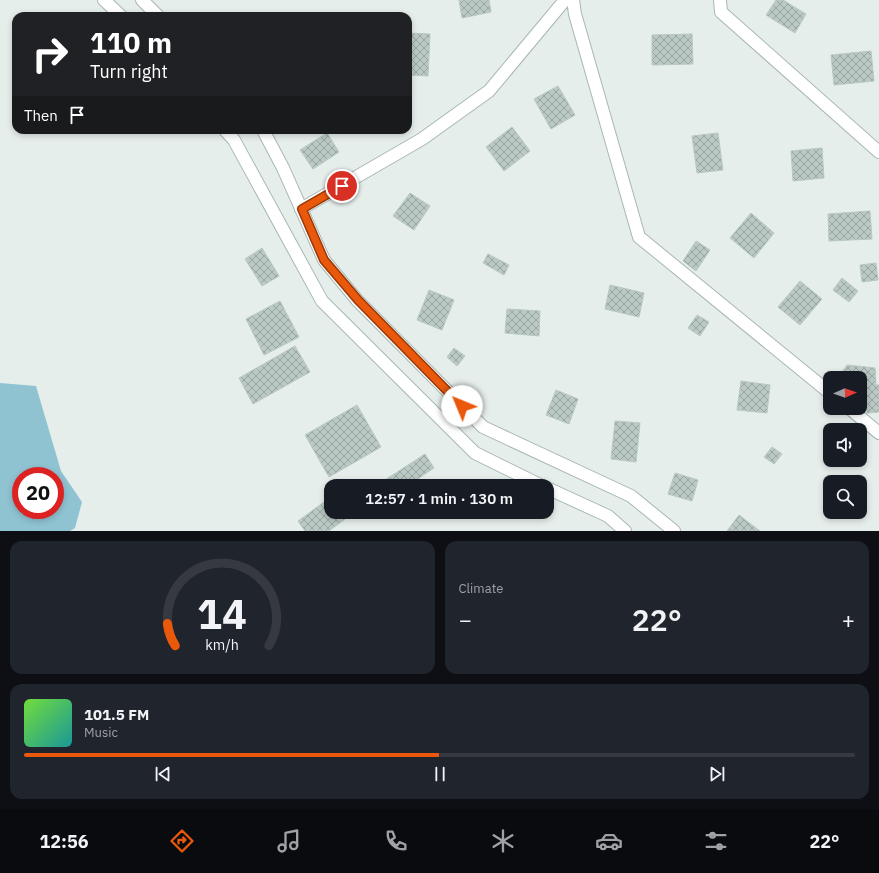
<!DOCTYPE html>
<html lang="en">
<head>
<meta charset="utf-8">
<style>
	:root { --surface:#171b24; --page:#20242c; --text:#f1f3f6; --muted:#9ea1a6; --line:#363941; --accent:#ea580c }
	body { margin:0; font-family:"IBM Plex Sans",sans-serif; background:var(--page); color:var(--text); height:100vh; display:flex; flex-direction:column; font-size:15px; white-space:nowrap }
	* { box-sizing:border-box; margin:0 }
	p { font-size:13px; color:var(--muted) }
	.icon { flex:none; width:22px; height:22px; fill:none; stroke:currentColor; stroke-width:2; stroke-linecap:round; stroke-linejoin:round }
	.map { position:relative; height:531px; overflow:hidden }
	.panel { display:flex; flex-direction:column; gap:10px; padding:10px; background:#0d0f14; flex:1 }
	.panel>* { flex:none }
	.hud { position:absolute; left:12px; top:12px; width:400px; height:122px; border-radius:12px; box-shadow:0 2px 6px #0003; background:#202124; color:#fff; overflow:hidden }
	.needle { width:26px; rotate:88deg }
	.fabs { position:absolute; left:823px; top:371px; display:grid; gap:8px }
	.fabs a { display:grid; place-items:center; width:44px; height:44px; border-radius:8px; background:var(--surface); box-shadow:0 2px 6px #0003; font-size:20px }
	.speed { position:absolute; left:12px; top:467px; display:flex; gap:8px; font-size:20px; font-weight:700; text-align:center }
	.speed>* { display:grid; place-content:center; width:52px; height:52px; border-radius:50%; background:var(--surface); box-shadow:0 2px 6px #0003; line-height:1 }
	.speed .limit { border:6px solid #d22; background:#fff; color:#111 }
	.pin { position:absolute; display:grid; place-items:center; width:34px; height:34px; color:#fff; margin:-17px; border:2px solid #fff; border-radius:50%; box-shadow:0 1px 4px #0007 }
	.me { position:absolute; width:44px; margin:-22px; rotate:315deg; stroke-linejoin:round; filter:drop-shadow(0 0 3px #0008) }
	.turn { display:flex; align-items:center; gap:14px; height:84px; padding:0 12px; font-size:18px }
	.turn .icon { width:52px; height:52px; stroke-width:2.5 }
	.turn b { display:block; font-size:28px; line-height:34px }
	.then { display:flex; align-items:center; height:38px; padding:0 12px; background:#0003; gap:8px; font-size:15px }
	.big { font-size:30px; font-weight:600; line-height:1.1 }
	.panel .widget { flex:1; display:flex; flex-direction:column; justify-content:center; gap:6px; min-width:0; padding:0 14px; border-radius:12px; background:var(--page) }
	.panel .dial { align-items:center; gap:0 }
	.dial svg { height:104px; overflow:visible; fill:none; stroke:var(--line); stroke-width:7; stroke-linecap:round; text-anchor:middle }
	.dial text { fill:var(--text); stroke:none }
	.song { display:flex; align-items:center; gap:12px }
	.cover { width:48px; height:48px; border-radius:6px; background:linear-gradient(135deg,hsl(100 70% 55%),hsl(180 70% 35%)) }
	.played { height:4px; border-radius:2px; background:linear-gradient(90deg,var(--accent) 50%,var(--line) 50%) }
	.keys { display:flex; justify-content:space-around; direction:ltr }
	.heat { display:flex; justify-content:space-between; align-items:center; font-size:22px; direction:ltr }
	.panel .tiles { flex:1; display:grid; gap:10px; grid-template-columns:1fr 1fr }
	.widget:last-child { grid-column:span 2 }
	.trip { position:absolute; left:324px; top:479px; width:230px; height:40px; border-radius:12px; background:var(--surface); box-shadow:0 2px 6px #0003; font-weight:600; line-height:40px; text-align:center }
	.tab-bar { display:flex; height:64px; justify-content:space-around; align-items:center; background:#090b0e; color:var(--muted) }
	.tab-bar .icon { width:28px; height:28px }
	.tab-bar .selected { color:var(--accent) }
	.tab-bar b { font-size:18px; color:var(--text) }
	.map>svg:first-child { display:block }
	.water { fill:#8fc3d2; fill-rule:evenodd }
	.building { fill:url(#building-cross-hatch); stroke:#b8c8c3 }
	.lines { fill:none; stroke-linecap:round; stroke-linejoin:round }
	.minor-casing { stroke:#a8b7b3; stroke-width:14 }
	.minor { stroke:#fff; stroke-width:12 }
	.route-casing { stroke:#983908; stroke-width:10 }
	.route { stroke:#ea580c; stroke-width:7 }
</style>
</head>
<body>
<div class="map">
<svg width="879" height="531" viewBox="0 0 879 531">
	<defs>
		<pattern id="building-cross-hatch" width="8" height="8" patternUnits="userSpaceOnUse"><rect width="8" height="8" fill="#bbc9c4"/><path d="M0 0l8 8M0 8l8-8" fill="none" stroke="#98a5a0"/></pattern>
	</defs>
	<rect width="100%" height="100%" fill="#e6eeeb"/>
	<!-- water -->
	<path class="water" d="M0,383L36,386L61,471L82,502L75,528L70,531H0ZM21,476H55V510H21Z"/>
	<!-- building -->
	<g class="building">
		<path d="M459,0H489L491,12L462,18Z"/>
		<path d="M776,0H783L806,14L795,33L766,15Z"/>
		<path d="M408,33L430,34L428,76L408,75Z"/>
		<path d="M692,34L693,64L652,65V35Z"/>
		<path d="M871,51L874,81L834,85L831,55Z"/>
		<path d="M558,86L575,115L551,129L534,99Z"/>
		<path d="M512,127L530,151L504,171L486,147Z"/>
		<path d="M327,133L339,152L313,169L300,150Z"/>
		<path d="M718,133L723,170L697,173L692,136Z"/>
		<path d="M822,148L824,178L793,181L791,151Z"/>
		<path d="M410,193L430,206L414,230L393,216Z"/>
		<path d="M870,211L872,239L829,241L828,214Z"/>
		<path d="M751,213L774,233L754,258L730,238Z"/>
		<path d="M696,241L710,250L696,271L683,261Z"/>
		<path d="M262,248L279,276L262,286L245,259Z"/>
		<path d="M488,254L509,265L504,275L483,263Z"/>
		<path d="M876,263L878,280L862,282L860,265Z"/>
		<path d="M842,278L858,291L849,302L833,290Z"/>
		<path d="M800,281L822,299L800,325L778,307Z"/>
		<path d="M610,285L644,293L639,317L605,309Z"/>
		<path d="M429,290L454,300L442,330L417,320Z"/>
		<path d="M280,301L299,337L264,355L246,319Z"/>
		<path d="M507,309L540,311L539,336L505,333Z"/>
		<path d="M697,315L709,322L700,336L688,328Z"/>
		<path d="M295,346L310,372L253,404L239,378Z"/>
		<path d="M454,348L465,356L457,366L447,357Z"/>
		<path d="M847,365L875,368L876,385H879V412L867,413V398H860V378H838Z"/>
		<path d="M741,381L770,385L767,413L737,410Z"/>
		<path d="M556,390L578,399L569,424L546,415Z"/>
		<path d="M357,405L381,447L329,477L305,435Z"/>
		<path d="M615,421L640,423L636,462L611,459Z"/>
		<path d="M772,447L782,454L774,464L764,457Z"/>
		<path d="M425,454L434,468L407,486H389L385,480Z"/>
		<path d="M675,473L698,480L692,501L668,494Z"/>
		<path d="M859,475L860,482H832V478Z"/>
		<path d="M860,483L863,512L836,515V512H860Z"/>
		<path d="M331,497V512H347L349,516L329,531H305L298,521Z"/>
		<path d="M739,515L760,531H727Z"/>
	</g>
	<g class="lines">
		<!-- minor casing -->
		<g class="minor-casing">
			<g id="minor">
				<path d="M104,0L121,16"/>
				<path d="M142,0L158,16"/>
				<path d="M573,0L575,14L639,237L830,393"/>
				<path d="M720,0L721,12L879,152"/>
				<path d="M225,130L234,140L322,301L475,453L542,486"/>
				<path d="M263,130L283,168L324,260L357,300L483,427L631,496L674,531"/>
				<path d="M301,209L422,139L489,91L565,0"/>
				<path d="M849,408L879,433"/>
				<path d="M547,488L608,516L625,531"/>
			</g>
		</g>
		<!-- minor -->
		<use href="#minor" class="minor"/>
	</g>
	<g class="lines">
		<!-- route casing -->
		<g class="route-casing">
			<path id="route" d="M342,186L302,209L324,260L358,300L462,406"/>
		</g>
		<!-- route -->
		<use href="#route" class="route"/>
	</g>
</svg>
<div class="fabs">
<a><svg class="needle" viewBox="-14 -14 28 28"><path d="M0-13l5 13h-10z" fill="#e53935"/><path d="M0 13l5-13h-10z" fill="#9ea1a6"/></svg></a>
<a><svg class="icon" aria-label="sound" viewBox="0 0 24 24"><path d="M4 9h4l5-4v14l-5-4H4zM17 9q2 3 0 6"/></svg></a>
<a><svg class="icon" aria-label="search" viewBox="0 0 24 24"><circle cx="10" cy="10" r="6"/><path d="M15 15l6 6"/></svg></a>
</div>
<div class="speed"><div class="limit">20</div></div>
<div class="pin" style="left:342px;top:186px;background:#d93025"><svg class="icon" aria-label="arrive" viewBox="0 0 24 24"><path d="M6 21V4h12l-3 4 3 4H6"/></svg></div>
<svg class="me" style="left:462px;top:406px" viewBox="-20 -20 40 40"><circle r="19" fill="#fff"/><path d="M0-13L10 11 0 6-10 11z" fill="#ea580c"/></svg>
<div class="trip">12:57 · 1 min · 130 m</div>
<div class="hud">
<div class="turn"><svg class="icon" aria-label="right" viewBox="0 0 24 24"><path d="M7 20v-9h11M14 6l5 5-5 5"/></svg><div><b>110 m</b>Turn right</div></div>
<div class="then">Then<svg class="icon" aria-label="arrive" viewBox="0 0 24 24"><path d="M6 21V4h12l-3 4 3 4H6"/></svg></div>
</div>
</div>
<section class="panel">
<div class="tiles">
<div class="widget dial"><svg viewBox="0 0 100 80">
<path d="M14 69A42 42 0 1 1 86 69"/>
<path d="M14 69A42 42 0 0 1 8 52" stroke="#ea580c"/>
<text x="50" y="56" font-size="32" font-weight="700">14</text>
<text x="50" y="72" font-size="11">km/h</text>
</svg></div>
<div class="widget"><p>Climate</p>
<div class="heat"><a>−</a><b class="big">22°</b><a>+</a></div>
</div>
<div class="widget">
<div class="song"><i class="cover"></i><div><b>101.5 FM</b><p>Music</p></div></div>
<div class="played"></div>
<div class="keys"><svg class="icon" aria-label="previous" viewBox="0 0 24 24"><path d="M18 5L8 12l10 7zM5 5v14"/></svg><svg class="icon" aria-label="pause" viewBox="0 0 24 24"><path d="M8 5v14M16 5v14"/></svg><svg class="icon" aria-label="next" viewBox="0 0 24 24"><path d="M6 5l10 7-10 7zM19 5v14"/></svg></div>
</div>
</div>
</section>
<nav class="tab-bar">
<b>12:56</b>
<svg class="icon selected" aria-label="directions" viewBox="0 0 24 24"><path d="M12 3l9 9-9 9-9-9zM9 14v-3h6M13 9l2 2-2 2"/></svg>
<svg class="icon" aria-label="music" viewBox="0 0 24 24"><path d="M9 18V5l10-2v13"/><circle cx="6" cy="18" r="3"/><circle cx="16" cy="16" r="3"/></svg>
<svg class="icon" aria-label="phone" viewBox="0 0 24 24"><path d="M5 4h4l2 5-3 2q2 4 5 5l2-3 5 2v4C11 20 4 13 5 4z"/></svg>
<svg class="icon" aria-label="climate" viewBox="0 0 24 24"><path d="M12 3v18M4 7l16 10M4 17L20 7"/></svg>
<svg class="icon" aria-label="car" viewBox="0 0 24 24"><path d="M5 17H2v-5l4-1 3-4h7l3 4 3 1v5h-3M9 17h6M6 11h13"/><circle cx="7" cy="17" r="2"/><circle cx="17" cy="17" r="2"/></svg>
<svg class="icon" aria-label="filters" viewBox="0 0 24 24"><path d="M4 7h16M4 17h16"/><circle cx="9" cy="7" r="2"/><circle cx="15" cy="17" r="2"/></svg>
<b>22°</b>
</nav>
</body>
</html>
